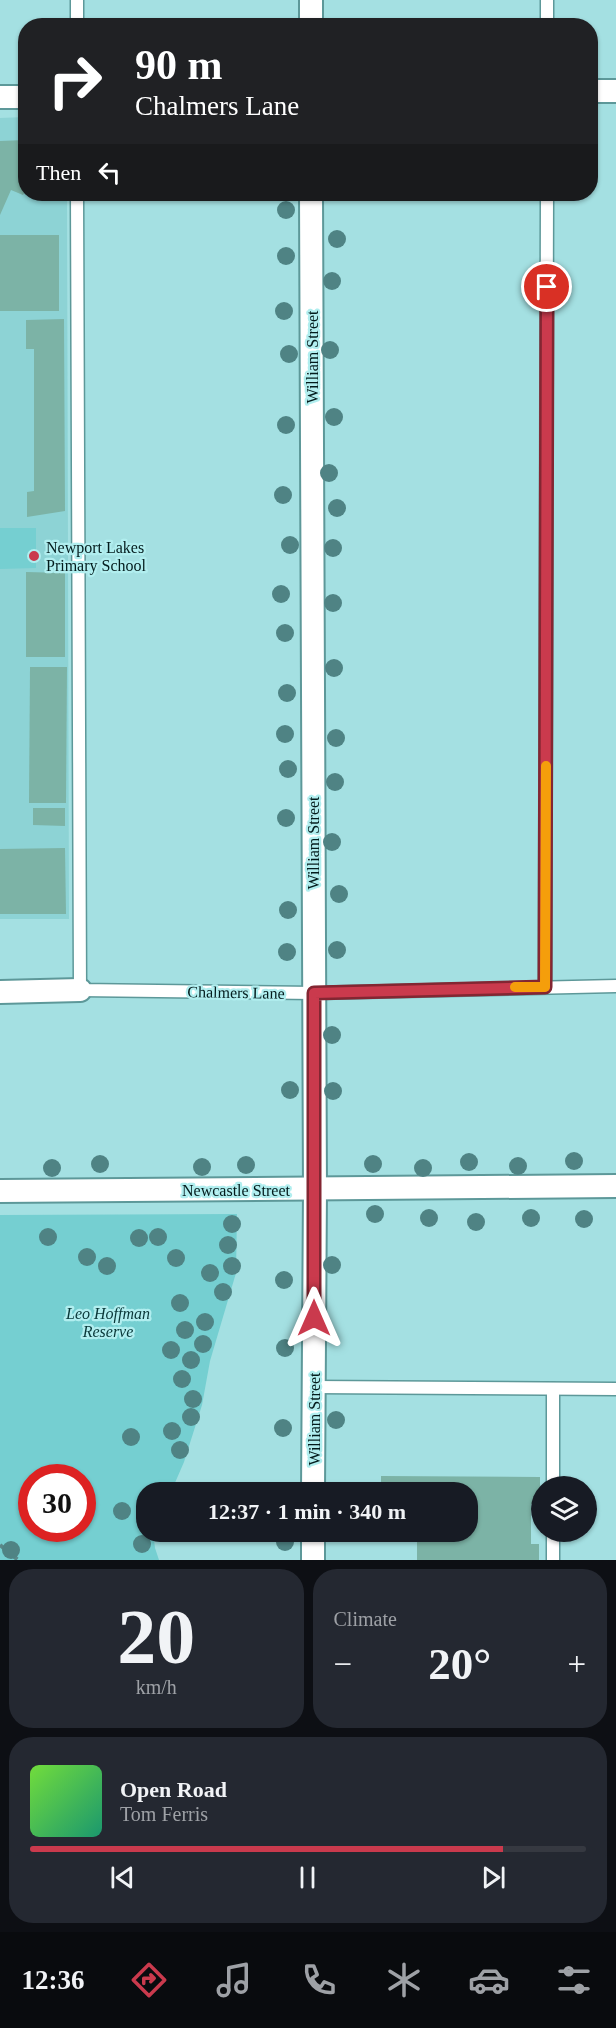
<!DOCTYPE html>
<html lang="en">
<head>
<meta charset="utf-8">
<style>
	:root { --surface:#171b24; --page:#242831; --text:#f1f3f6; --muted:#9ea1a6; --line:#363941; --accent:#ca3a4d }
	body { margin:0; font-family:"Times New Roman",serif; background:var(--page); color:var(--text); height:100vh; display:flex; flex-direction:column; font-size:22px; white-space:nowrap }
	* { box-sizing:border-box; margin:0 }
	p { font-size:20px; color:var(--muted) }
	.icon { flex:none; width:33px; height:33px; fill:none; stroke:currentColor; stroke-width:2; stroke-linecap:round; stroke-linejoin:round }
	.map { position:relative; height:1560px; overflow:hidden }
	.sheet { display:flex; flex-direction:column; gap:9px; padding:9px; background:#0d0f14; flex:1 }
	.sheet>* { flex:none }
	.banner { position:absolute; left:18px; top:18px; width:580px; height:183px; border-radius:24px; box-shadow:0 2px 4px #0004; background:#202124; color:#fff; overflow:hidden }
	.tools { position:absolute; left:531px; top:1476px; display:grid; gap:12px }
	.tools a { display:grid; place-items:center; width:66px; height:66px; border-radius:50%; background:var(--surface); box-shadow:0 2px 4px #0004; font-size:30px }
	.speed { position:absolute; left:18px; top:1464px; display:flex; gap:12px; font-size:30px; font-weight:700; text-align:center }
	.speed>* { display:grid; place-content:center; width:78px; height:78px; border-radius:50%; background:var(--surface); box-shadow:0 2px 4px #0004; line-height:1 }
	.speed .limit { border:9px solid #d22; background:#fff; color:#111 }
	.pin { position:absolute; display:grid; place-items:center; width:51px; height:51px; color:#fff; margin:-26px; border:3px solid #fff; border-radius:50%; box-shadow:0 2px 6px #0007 }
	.me { position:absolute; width:66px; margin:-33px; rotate:0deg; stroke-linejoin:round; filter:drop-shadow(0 0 4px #0008) }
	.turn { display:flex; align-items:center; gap:21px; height:126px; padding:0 18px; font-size:27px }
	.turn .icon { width:78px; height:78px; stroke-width:2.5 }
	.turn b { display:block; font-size:42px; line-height:51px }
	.then { display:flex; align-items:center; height:57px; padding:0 18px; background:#0003; gap:12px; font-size:22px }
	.big { font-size:45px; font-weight:700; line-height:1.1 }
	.sheet .card { flex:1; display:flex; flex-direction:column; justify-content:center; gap:9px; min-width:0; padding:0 21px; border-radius:24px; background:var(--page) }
	.sheet .dial { align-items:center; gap:0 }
	.dial b { font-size:78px; line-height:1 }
	.song { display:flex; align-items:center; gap:18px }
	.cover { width:72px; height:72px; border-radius:9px; background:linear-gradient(135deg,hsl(100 70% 55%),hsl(160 70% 35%)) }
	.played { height:6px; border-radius:3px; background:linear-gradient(90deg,var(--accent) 85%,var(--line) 85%) }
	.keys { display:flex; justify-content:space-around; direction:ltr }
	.heat { display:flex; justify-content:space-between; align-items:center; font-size:33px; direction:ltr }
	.sheet .tiles { flex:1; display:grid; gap:9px; grid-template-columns:1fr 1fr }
	.card:last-child { grid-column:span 2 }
	.trip { position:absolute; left:136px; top:1482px; width:342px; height:60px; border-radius:24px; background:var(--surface); box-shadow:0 2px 4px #0004; font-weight:700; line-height:60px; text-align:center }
	.tab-bar { display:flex; height:96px; justify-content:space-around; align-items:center; background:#090b0e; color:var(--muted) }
	.tab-bar .icon { width:42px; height:42px }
	.tab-bar .on { color:var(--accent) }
	.tab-bar b { font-size:27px; color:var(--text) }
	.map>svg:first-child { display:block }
	.built { fill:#8dd3d5 }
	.green { fill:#75cfd1; fill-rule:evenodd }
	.building { fill:#7cb3a6 }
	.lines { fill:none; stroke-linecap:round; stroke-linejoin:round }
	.lane-casing { stroke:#5d9899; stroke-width:15 }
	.street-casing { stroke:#5d9899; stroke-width:26 }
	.path { stroke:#5b8788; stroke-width:4; stroke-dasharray:4.5 4.5; stroke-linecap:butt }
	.lane { stroke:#fff; stroke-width:12 }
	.street { stroke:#fff; stroke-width:22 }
	.tree { fill:#4f8384 }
	.route-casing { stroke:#832632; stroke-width:15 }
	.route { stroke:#ca3a4d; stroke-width:10 }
	.slow { stroke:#f59e0b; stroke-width:10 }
	.poi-dot { fill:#ca3a4d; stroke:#b1eeef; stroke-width:2 }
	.labels { text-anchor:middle; stroke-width:4.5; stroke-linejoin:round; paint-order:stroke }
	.street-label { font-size:16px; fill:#031b1c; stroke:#b1eeef }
	.poi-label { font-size:16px; fill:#031b1c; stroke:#b1eeef; text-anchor:start }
	.park-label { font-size:16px; font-style:italic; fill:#093738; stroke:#b1eeef }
</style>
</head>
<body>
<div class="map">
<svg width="616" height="1560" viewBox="0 0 616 1560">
	<rect width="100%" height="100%" fill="#a4e0e2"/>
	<!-- built -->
	<path class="built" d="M25,117L26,194H67L69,919H0V118Z"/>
	<!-- green -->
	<g class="green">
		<path d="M0,528H36V568L0,569Z"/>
		<path d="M237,1214L236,1273L210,1361L202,1405L184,1462L171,1492H147V1532H153L155,1548L159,1560H0V1215ZM32,1478H82V1528H32Z"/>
	</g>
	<!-- building -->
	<g class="building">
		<path d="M26,140V190L23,195L11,190L0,215V141Z"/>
		<rect x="0" y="235" width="59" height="76"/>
		<path d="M64,319L65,511L27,517V492L34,491V349H26V320Z"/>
		<path d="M26,572L65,573V657H26Z"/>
		<path d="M30,667H67L66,803H29Z"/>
		<path d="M33,808H65V826L33,825Z"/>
		<path d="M65,848L66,914H0V849Z"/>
		<path d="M381,1476L540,1477V1504H531V1544H539V1560H417V1532H468V1492H381Z"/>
	</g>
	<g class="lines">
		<!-- lane casing -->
		<g class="lane-casing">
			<g id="lane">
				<path d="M547,0V26"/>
				<path d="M77,26V0"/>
				<path d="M77,194L80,990L314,993L616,986"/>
				<path d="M545,987L547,194"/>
				<path d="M314,1387L616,1389"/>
				<path d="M553,1389V1486"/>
				<path d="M553,1532V1560"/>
			</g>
		</g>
		<!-- street casing -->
		<g class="street-casing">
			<g id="street">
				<path d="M311,0V26"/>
				<path d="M591,91H616"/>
				<path d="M0,97H26"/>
				<path d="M311,194L315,1190L313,1492"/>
				<path d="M0,992L80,990"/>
				<path d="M0,1191L616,1186"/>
				<path d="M313,1560V1532"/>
			</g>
		</g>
		<!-- path -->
		<path class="path" d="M0,1545L18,1560"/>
		<!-- lane -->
		<use href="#lane" class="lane"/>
		<!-- street -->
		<use href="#street" class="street"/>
	</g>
	<!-- trees -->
	<g class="tree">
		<circle cx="286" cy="210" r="9"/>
		<circle cx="337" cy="239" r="9"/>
		<circle cx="286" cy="256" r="9"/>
		<circle cx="332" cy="281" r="9"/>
		<circle cx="284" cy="311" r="9"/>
		<circle cx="330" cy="350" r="9"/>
		<circle cx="289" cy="354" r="9"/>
		<circle cx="334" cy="417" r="9"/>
		<circle cx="286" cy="425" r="9"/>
		<circle cx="329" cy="473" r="9"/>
		<circle cx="283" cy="495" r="9"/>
		<circle cx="337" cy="508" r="9"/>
		<circle cx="290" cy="545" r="9"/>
		<circle cx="333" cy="548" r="9"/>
		<circle cx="281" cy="594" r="9"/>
		<circle cx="333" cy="603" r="9"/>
		<circle cx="285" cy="633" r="9"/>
		<circle cx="334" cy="668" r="9"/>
		<circle cx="287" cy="693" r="9"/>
		<circle cx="285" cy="734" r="9"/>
		<circle cx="336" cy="738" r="9"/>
		<circle cx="288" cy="769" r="9"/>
		<circle cx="335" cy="782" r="9"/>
		<circle cx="286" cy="818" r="9"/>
		<circle cx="332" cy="842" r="9"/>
		<circle cx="339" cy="894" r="9"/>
		<circle cx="288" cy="910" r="9"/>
		<circle cx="337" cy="950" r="9"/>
		<circle cx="287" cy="952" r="9"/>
		<circle cx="332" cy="1035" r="9"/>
		<circle cx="290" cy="1090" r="9"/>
		<circle cx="333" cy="1091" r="9"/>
		<circle cx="574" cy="1161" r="9"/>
		<circle cx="469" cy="1162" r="9"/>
		<circle cx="100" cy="1164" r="9"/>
		<circle cx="373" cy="1164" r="9"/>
		<circle cx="246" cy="1165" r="9"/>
		<circle cx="518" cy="1166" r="9"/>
		<circle cx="202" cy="1167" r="9"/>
		<circle cx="52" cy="1168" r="9"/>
		<circle cx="423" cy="1168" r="9"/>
		<circle cx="375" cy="1214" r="9"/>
		<circle cx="429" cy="1218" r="9"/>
		<circle cx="531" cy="1218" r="9"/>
		<circle cx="584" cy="1219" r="9"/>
		<circle cx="476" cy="1222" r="9"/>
		<circle cx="232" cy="1224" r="9"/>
		<circle cx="48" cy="1237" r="9"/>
		<circle cx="158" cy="1237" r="9"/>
		<circle cx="139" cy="1238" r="9"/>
		<circle cx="228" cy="1245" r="9"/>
		<circle cx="87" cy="1257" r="9"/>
		<circle cx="176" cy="1258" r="9"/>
		<circle cx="332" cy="1265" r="9"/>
		<circle cx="107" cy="1266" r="9"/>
		<circle cx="232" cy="1266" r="9"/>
		<circle cx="210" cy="1273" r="9"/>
		<circle cx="284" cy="1280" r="9"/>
		<circle cx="223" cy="1292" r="9"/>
		<circle cx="180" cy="1303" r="9"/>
		<circle cx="205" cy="1322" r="9"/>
		<circle cx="185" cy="1330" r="9"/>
		<circle cx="203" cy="1344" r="9"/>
		<circle cx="285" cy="1348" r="9"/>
		<circle cx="171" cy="1350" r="9"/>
		<circle cx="191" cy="1360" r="9"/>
		<circle cx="182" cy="1379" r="9"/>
		<circle cx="193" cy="1399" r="9"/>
		<circle cx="191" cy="1417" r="9"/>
		<circle cx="336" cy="1420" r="9"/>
		<circle cx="283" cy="1428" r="9"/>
		<circle cx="172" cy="1431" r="9"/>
		<circle cx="131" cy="1437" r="9"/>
		<circle cx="180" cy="1450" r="9"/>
		<circle cx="122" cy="1511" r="9"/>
		<circle cx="285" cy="1542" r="9"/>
		<circle cx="142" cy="1544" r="9"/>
		<circle cx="11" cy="1550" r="9"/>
	</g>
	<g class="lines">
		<!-- route casing -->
		<g class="route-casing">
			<path id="route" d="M314,1318V993L545,987L547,287"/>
		</g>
		<!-- route -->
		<use href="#route" class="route"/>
		<!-- slow -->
		<path class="slow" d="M515,987H545L546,766"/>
	</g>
	<!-- markers -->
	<circle class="poi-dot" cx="34" cy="556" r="6"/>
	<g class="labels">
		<!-- street labels -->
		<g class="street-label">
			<text transform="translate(312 357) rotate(-90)" y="6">William Street</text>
			<text transform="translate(313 843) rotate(-90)" y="6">William Street</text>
			<text transform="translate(236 992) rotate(1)" y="6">Chalmers Lane</text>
			<text x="236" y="1196">Newcastle Street</text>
			<text transform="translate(314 1419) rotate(-90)" y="6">William Street</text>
		</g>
		<!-- poi labels -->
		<g class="poi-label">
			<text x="46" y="553">Newport Lakes<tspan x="46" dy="18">Primary School</tspan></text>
		</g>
		<!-- park labels -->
		<g class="park-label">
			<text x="108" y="1319">Leo Hoffman<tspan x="108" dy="18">Reserve</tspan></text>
		</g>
	</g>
</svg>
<div class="tools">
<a><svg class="icon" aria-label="layers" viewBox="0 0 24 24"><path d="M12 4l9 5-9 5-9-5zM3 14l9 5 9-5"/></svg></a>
</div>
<div class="speed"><div class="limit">30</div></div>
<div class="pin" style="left:547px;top:287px;background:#d93025"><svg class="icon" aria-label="arrive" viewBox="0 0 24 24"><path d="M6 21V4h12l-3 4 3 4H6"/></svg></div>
<svg class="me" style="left:314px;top:1318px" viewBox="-20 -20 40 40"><path d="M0-17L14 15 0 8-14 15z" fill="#ca3a4d" stroke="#fff" stroke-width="4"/></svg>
<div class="trip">12:37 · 1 min · 340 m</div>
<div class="banner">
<div class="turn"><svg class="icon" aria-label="right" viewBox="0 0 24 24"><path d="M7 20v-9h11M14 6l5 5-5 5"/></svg><div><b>90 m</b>Chalmers Lane</div></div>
<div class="then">Then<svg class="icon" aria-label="left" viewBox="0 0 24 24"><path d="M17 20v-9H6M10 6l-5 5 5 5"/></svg></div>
</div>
</div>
<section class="sheet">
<div class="tiles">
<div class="card dial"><b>20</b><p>km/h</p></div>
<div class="card"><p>Climate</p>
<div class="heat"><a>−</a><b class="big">20°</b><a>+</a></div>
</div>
<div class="card">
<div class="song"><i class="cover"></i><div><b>Open Road</b><p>Tom Ferris</p></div></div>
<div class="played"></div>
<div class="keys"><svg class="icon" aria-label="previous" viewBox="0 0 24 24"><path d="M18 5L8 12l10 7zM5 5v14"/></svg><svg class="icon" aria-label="pause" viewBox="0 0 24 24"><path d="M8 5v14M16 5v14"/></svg><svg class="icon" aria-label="next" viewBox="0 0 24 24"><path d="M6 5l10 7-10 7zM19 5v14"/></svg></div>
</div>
</div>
</section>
<nav class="tab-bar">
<b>12:36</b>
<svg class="icon on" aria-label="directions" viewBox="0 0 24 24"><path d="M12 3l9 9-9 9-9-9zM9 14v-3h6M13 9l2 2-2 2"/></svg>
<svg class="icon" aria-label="music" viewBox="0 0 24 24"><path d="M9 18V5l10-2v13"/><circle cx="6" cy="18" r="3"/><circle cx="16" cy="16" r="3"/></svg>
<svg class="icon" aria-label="phone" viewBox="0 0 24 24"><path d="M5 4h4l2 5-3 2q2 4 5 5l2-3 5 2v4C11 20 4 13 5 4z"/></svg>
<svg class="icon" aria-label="climate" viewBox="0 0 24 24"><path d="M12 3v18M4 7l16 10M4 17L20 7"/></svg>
<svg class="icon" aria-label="car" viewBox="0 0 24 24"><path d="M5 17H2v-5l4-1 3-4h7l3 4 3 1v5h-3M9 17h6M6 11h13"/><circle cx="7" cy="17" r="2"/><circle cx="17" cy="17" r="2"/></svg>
<svg class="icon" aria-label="filters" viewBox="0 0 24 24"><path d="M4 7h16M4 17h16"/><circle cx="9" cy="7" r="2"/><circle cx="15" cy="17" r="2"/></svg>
</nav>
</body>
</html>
